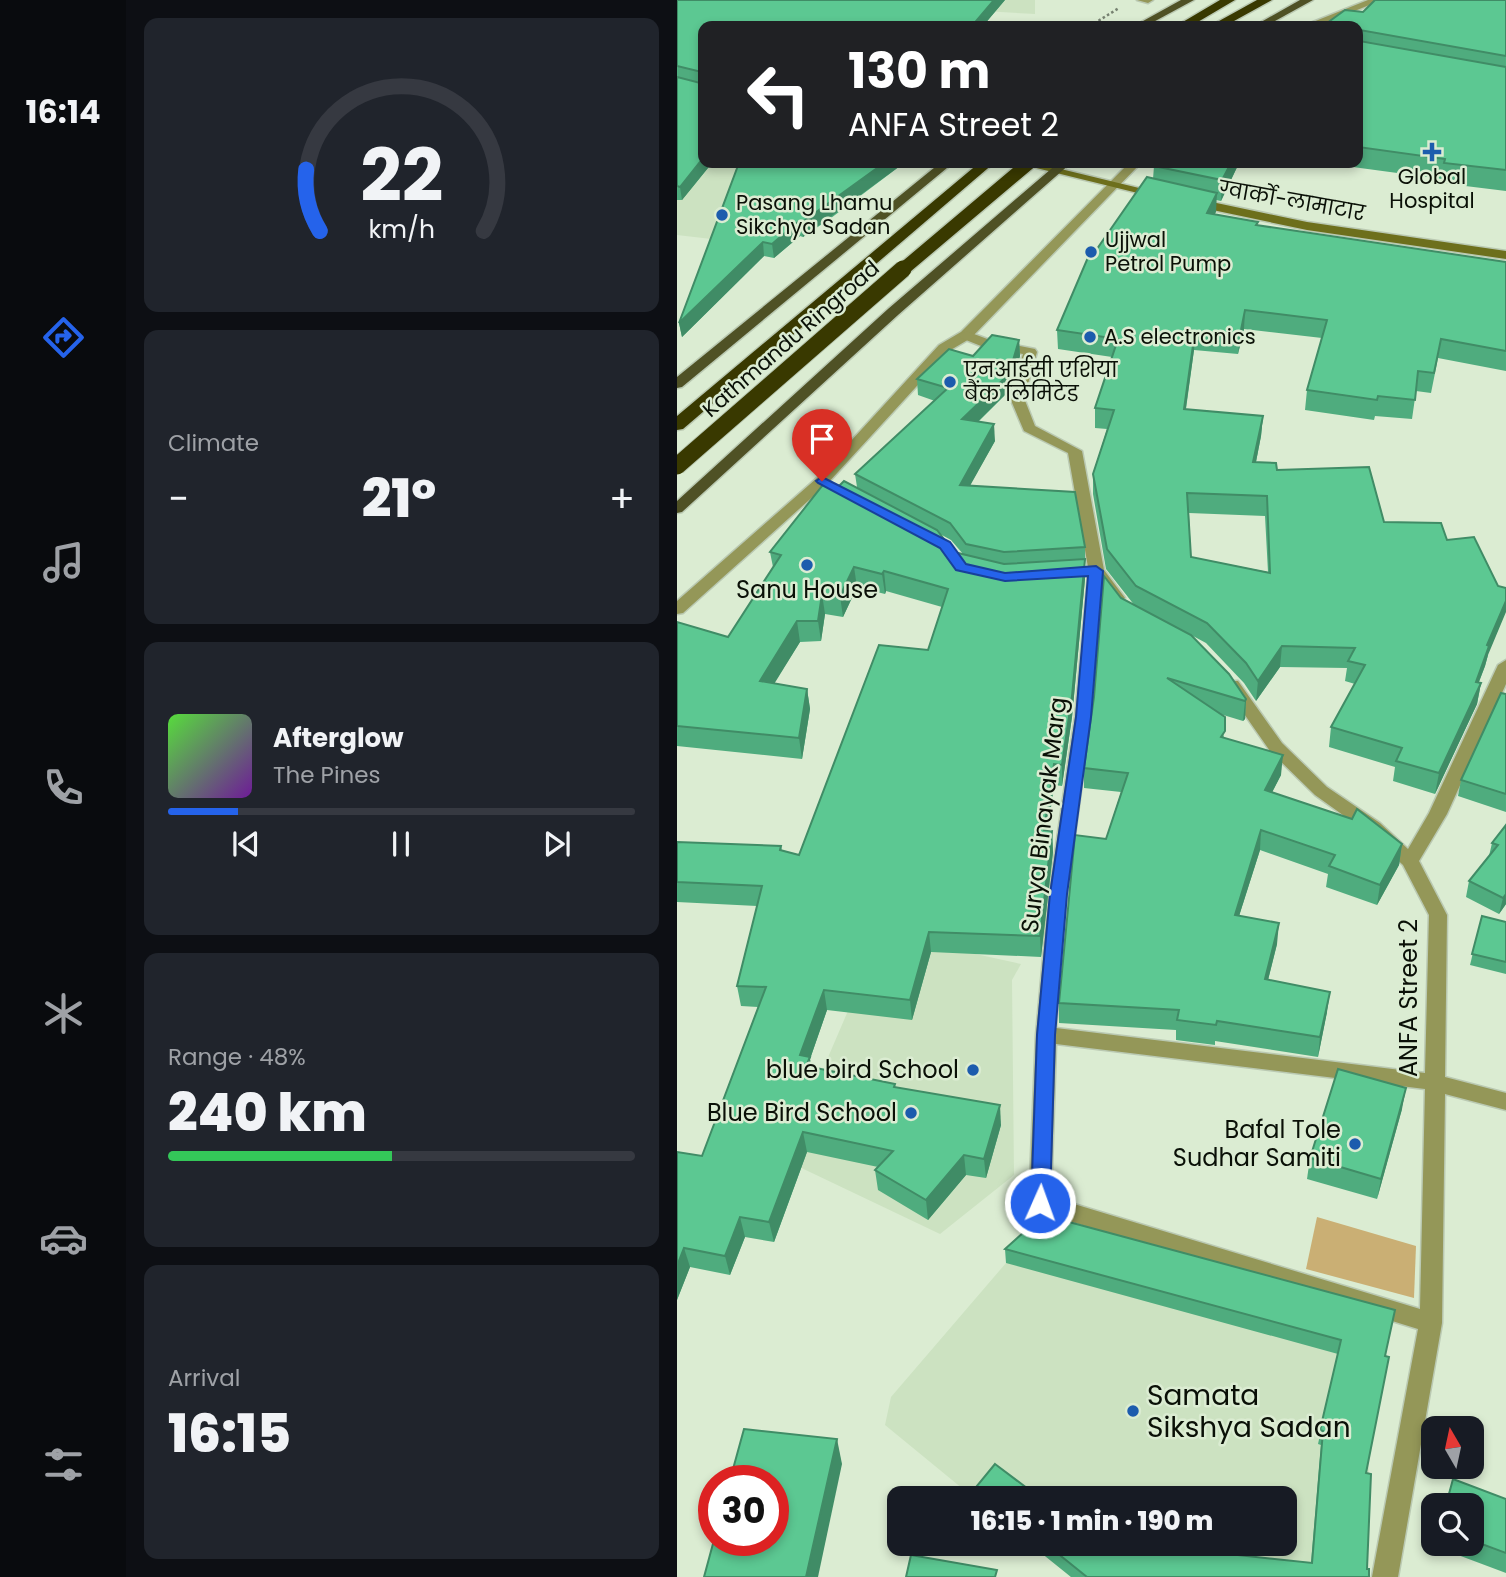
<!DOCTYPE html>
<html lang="en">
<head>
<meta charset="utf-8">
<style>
	:root { --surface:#171b24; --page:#20242c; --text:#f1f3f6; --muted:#9ea1a6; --line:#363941; --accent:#2563eb }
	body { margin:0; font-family:Poppins,"Noto Sans Devanagari",sans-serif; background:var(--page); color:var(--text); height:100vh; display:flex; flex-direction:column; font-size:26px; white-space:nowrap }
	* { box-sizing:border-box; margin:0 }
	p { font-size:23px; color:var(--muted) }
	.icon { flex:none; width:38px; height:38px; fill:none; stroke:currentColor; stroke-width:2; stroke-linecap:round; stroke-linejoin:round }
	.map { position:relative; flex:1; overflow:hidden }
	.panel { display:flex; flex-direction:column; gap:18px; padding:18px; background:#0d0f14; width:551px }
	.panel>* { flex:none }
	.top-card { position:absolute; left:21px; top:21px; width:665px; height:147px; border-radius:14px; box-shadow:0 4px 10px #0003; background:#202124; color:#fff; overflow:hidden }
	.needle { width:46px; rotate:351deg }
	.buttons { position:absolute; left:744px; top:1416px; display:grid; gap:14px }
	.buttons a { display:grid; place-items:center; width:63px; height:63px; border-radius:14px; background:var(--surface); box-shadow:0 4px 10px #0003; font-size:35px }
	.speed { position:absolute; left:21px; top:1465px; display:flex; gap:14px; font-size:35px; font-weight:700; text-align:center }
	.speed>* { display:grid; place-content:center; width:91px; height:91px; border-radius:50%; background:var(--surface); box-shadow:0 4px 10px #0003; line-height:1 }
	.speed .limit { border:10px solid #d22; background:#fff; color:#111 }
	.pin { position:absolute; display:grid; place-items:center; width:60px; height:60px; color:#fff; margin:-72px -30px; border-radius:50% 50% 50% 0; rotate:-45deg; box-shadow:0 0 7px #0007 }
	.pin .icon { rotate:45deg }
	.me { position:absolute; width:77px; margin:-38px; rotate:2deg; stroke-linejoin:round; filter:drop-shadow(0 0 5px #0008) }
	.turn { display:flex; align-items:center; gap:24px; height:147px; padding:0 35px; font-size:32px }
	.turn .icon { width:91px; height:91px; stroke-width:2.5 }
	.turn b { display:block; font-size:49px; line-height:60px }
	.big { font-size:52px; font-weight:800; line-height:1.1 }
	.panel .tile { flex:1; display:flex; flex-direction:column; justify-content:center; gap:10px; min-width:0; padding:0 24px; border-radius:14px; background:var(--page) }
	.panel .dial { align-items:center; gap:0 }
	.dial svg { height:182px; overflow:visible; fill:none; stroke:var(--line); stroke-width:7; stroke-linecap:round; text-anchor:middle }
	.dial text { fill:var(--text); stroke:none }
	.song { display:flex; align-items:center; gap:21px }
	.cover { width:84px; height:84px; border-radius:10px; background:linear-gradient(135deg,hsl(110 70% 55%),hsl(280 70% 35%)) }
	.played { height:7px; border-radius:4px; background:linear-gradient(90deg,var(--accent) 15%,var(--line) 15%) }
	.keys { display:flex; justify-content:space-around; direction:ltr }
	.heat { display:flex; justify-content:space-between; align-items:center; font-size:38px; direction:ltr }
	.charge { height:10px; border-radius:5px; background:linear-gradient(90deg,#34c759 48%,var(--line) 0) }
	.trip { position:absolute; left:210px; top:1486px; width:410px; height:70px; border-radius:14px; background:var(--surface); box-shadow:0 4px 10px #0003; font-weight:800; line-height:70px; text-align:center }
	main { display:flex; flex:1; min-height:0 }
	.menu { display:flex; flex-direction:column; width:126px; justify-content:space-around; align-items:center; background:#090b0e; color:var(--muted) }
	.menu .icon { width:49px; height:49px }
	.menu .current { color:var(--accent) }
	.menu b { font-size:32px; color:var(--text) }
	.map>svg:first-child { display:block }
	.built { fill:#cce2c1 }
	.green { fill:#caaf74 }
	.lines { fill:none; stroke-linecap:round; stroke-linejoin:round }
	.lane-casing { stroke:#bac9b2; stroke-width:3 }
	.street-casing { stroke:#bac9b2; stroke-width:3 }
	.secondary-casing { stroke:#bac9b2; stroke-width:3 }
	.primary-casing { stroke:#bac9b2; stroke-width:3 }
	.highway-casing { stroke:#bac9b2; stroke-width:3 }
	.path { stroke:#768170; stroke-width:2.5; stroke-dasharray:2.5 2.5; stroke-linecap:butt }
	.lane { fill:#949758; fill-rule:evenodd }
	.street { fill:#949758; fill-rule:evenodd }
	.secondary { fill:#6d6f1c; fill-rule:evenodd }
	.primary { fill:#4f5125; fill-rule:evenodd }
	.highway { fill:#393900; fill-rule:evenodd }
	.highway-bridge-far1-casing { stroke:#bac9b2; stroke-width:16; stroke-linecap:butt }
	.highway-bridge-casing { stroke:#bac9b2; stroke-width:19; stroke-linecap:butt }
	.highway-bridge-far1 { stroke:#393900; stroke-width:13 }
	.highway-bridge { stroke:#393900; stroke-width:17 }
	.wall { fill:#4fac7e; fill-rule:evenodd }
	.shaded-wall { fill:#408c66 }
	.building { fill:#5cc892; stroke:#408c66; stroke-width:2; fill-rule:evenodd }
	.route { fill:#2563eb; stroke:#184099; stroke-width:2 }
	.poi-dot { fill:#1c5cad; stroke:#dbecd2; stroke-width:2.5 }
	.labels { text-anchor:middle; stroke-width:5; stroke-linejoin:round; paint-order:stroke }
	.far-poi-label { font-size:21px; fill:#0a1007; stroke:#dbecd2; text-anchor:start }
	.far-street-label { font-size:21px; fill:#0a1007; stroke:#dbecd2 }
	.poi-label { font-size:24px; fill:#0a1007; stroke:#dbecd2; text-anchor:end }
	.street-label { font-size:24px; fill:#0a1007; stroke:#dbecd2 }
	.near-poi-label { font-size:28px; fill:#0a1007; stroke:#dbecd2; text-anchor:start }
</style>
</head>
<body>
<main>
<nav class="menu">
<b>16:14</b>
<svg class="icon current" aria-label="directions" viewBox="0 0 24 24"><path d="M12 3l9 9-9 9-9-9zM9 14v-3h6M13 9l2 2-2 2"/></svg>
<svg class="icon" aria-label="music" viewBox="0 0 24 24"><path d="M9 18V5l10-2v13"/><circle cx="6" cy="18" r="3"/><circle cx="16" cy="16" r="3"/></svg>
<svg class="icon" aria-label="phone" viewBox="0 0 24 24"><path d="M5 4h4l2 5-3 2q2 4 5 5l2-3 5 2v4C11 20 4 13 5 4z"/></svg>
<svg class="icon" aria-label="climate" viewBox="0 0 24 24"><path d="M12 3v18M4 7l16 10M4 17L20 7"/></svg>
<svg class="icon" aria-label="car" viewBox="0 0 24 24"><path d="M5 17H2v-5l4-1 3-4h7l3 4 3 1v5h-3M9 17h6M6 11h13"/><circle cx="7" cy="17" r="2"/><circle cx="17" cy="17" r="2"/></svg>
<svg class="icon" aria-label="filters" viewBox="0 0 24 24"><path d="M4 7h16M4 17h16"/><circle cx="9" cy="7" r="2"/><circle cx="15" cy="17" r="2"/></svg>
</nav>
<section class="panel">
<div class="tile dial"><svg viewBox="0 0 100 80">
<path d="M14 69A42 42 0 1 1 86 69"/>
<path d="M14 69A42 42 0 0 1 8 42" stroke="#2563eb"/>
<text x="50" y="56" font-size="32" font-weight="700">22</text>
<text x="50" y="72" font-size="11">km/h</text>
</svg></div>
<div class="tile"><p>Climate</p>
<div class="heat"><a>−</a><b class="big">21°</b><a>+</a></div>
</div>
<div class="tile">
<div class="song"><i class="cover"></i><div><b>Afterglow</b><p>The Pines</p></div></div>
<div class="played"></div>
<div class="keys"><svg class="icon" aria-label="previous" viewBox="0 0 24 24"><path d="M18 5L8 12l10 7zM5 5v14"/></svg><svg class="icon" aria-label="pause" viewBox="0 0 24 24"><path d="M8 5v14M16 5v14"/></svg><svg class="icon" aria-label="next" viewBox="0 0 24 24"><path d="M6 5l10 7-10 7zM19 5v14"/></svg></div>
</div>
<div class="tile"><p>Range · 48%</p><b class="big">240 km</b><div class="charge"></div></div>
<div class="tile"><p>Arrival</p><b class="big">16:15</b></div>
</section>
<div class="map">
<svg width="829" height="1577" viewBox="0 0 829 1577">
	<rect width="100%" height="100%" fill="#dbecd2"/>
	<!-- built -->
	<g class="built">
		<path d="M118,0H358V14Z"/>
		<path d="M26,163H98L69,243L0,235V193Z"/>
		<path d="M201,941L262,946L344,964L335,980L337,1175L263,1234L114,1163L149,1062Z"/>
		<path d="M366,1229L706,1366L691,1458L693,1488L688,1577H394L353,1544H607V1498H297L208,1425L214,1397L329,1263Z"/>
	</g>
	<!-- green -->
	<path class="green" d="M640,1217L739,1246L737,1298L629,1269Z"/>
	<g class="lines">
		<!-- lane casing -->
		<g class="lane-casing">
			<g id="lane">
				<path d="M691,0H705L640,26H626Z"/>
				<path d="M452,163H464L294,338L272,351L150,484L6,613L0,614V601L140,478L262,345L284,332Z"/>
			</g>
		</g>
		<!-- street casing -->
		<g class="street-casing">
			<g id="street">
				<path d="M460,0H476L471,3Z"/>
				<path d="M289,331L313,340L358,349L360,352L347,398L358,426L405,451L427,570L448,598L440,603L434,602L425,589L414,717L390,894L379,1028L748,1073L752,915L726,865L691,833L638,795L593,751L547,685L549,681H561L605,743L650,787L703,823L731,849L752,813L821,665L829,660V684L770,814L742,861L770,915L768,1077L829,1093V1110L768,1094L765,1323L721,1577H695L741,1329L363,1212L355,1210L352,1203L359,1035L372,894L398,717L411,576L387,578L379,573L387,568L411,567L391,453L347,431L333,398L346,354L304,346L284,338L282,335ZM379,1044L748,1089L743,1309L374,1197Z"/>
			</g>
		</g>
		<!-- secondary casing -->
		<g class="secondary-casing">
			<g id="secondary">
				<path d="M339,163H359L491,195L485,199Z"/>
				<path d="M516,198L630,222L829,251V259L630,230L512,205V199Z"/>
			</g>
		</g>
		<!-- primary casing -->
		<g class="primary-casing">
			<g id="primary">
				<path d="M504,0H517L469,26H457Z"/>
				<path d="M623,0H636L589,26H577Z"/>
				<path d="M263,163H276L5,387L0,388V377Z"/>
				<path d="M381,163H394L221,315L5,512L0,513V501L211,309Z"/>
			</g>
		</g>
		<!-- highway casing -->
		<g class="highway-casing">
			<g id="highway">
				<path d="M543,0H558L514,26H499Z"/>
				<path d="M580,0H595L548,26H533Z"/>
				<path d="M302,163H317L6,429L0,430V416Z"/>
			</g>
		</g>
		<!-- path -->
		<path class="path" d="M413,26L442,8"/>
		<!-- lane -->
		<use href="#lane" class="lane"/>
		<!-- street -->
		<use href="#street" class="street"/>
		<!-- secondary -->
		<use href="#secondary" class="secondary"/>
		<!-- primary -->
		<use href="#primary" class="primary"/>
		<!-- highway -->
		<use href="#highway" class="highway"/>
		<!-- highway-bridge-far1 casing -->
		<g class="highway-bridge-far1-casing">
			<path id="highway-bridge-far1" d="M224,271L352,163"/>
		</g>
		<!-- highway-bridge casing -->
		<g class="highway-bridge-casing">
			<path id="highway-bridge" d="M0,466L226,269"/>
		</g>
		<!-- highway-bridge-far1 -->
		<use href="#highway-bridge-far1" class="highway-bridge-far1"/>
		<!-- highway-bridge -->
		<use href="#highway-bridge" class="highway-bridge"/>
	</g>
	<!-- wall -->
	<g class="wall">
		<path d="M0,0H328L306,26H26V163H35L5,200H0Z"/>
		<path d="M829,0V191L764,183L765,179L646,163H681V26L686,12Z"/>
		<path d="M62,163H227L154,218L126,237L123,236L97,258L87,256L5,337L2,323Z"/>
		<path d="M479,163H562L544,201L539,200L537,214L580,225L829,262V371L761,358L754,393L739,391L735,419L698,416L697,420L628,410L630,390L645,338L567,329L561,354L517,350L509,409L586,416L584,436L579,462L600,470L707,522L811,655L808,666L802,682L804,683L800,704L758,794L716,781L718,767L652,747L654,727L678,684L668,681L670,668L603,667L579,701L567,683L529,643L516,636L569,699L568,719L566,721L543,714L547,738L604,775L595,792L725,844L722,865L700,905L649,887L651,874L583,850L562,916L600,944L591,980L650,1012L641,1057L538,1041V1045L499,1040V1030L382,1023V1003L429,839L444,792L407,788V768L444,598L458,606L429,569L416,494V474L430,429L418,428V408L435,357L381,349L380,330L415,256L476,179L477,166ZM512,513L588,516L591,572L514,557Z"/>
		<path d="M342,340L343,356L333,390L301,422L318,441L293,485L408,547V579L395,717L385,786L377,785L371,830L375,831L376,852L364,957L254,952L235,1020L150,1010L133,1059L134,1067L219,1087L324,1125L309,1178L289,1175L251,1220L201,1190L198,1170L201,1167L130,1152L97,1242L68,1237L53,1275L13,1267L0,1300V1152L25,1156L81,1007L64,1006L60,986L80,906L0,902V842L104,846L105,851L122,855L251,650L265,607L209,591L208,594L180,587L166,617L148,614L144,641L123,642L97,683L130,689L133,709L125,759L0,746V622L51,637L96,567L93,552L162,486L180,487L178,474L258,401L241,395L240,379ZM263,534L274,540L286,554L277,552Z"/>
		<path d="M829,694V812L781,796L784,780Z"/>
		<path d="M829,825V904L822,914L789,897L792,881L812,856L815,843Z"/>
		<path d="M805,916L829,922V974L793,965Z"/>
		<path d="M725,1109L700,1199L630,1179L633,1158Z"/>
		<path d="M366,1215L708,1356L689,1473L690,1569L692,1577H394L353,1544H460L634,1563L644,1445L641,1444L661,1354L329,1263L328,1249Z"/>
		<path d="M776,1479L829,1499V1573L757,1546L758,1544H794V1505H768Z"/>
		<path d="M299,1487L363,1498H301Z"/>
	</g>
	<!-- shaded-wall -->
	<g class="shaded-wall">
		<path d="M317,0H328L306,26H295Z"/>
		<path d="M26,158V163H35L5,200L3,187Z"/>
		<path d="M207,163H227L126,237L124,223Z"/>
		<path d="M554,163H562L544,201L545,180Z"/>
		<path d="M540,193L539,212L529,231L530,213Z"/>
		<path d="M121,222L123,236L97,258L95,244Z"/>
		<path d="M86,242L87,256L5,337L2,323Z"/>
		<path d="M568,310L567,329L561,354L563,335Z"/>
		<path d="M518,331L517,350L506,428L507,409Z"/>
		<path d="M342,340L343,356L333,390L286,436L285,419Z"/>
		<path d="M586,416L584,436L575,482L576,462Z"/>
		<path d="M317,424L318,441L284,502L283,485Z"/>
		<path d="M408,559V579L395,717L385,786V765Z"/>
		<path d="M177,567L180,587L166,617L163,596Z"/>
		<path d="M207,571L209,591L208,594L205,574Z"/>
		<path d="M145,594L148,614L144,641L141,621Z"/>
		<path d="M829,601V612L811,655L808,666L794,702L799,682L810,645Z"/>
		<path d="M120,621L123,642L86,702L83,681Z"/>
		<path d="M605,646L603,667L579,701L581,681Z"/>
		<path d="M804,683L800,704L758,794L762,773Z"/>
		<path d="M130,689L133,709L125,759L122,738Z"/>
		<path d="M569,699L568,719L566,721L568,701Z"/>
		<path d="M606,755L604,775L586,810L588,790Z"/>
		<path d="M377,764V785L368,850L367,830Z"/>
		<path d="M584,830L583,850L556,935L558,915Z"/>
		<path d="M375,831L376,852L364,957L363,936Z"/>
		<path d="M725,844L722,865L700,905L703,885Z"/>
		<path d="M829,894V904L822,914L826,898Z"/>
		<path d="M602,923L600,944L586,1000L588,979Z"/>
		<path d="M252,932L254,952L235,1020L233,1000Z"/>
		<path d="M147,990L150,1010L133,1059L136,1077L123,1055Z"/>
		<path d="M653,992L650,1012L641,1057L643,1037Z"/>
		<path d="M729,1088L725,1109L700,1199L704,1179Z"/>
		<path d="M323,1105L324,1125L309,1178L307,1159Z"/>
		<path d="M126,1132L130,1152L97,1242L92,1222Z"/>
		<path d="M287,1155L289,1175L251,1220L249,1200Z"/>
		<path d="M63,1217L68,1237L53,1275L48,1256Z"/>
		<path d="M7,1248L13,1267L0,1300V1266Z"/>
		<path d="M160,1439L165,1464L141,1577H129Z"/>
	</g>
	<!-- building -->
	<g class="building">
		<path d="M0,0H317L295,26H26V79L25,72L0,66Z"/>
		<path d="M698,0H829V56L683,30L681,32V26H646L668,10L686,12Z"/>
		<path d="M681,34L682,41L829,67V170L767,163L768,159L681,147Z"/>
		<path d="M0,77L23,83L26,81V158L3,187L0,186Z"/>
		<path d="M62,163H207L124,223L121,222L95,244L86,242L2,323Z"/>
		<path d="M479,163H554L545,180L477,166Z"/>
		<path d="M470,177L540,193L530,213L581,222L579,225L829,262V351L764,339L757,373L741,371L738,400L701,396L700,400L630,390L650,320L568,310L563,335L518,331L507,409L586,416L576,462L599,463L600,470L692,467L707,522L764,523L770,540L797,537L821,586L829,588V601L810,645L812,646L799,682L804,683L762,773L719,761L725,748L654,727L688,665L671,661L678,648L605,646L581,681L569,663L530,623L459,586L430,549L416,474L437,410L418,408L441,339L380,330L412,255L415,256ZM510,493L590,496L593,573L514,557Z"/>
		<path d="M315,335L342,340L332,374L285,419L317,424L283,485L398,492L408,547L327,552L289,544L273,523L178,474L271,388L240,379L272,349L296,356Z"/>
		<path d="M149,481L162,486L167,481L260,530L277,552L327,564L408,559L395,696L385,765L377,764L367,830L375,831L363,936L252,932L233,1000L147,990L123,1055L133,1057L129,1066L218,1084L217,1087L323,1105L307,1159L287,1155L249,1200L198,1170L216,1151L126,1132L92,1222L63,1217L48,1256L7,1248L0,1266V1152L25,1156L89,987L60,986L85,886L0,882V842L104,846L103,850L122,855L202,645L251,650L271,589L207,571L205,574L177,567L163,596L145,594L141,621H120L83,681L130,689L122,738L0,726V622L51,637L104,555L93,552Z"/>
		<path d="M427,576L444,598L514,635L552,674L569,699L568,701L490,678L548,717V731L544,737L606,755L588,790L675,819L680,809L725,844L703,885L652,866L658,855L584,830L558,915L602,923L588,979L653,992L643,1037L540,1021L539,1025L500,1020L502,1010L382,1003L398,835L429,839L451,773L407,768L417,697Z"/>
		<path d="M824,693L829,694V794L784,780Z"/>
		<path d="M829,825V894L826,898L792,881L821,845L815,843Z"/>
		<path d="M805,916L829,922V962L795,954Z"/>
		<path d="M661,1069L729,1088L704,1179L633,1158Z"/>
		<path d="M366,1215L718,1310L708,1356L712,1357L689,1473L694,1474L690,1569H692V1577H410L369,1544H460L635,1563L646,1431L643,1430L664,1340L328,1249Z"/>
		<path d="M67,1429L160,1439L129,1577H27L37,1540H96V1480H53Z"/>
		<path d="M318,1464L363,1498H312L299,1487Z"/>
		<path d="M776,1479L829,1499V1553L794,1540V1505H769Z"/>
		<path d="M234,1555L320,1570L318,1577H229Z"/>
	</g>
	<!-- route -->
	<path class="route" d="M145,477L273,542L289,564L328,573L419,566L426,571L414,717L390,894L378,1035L373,1203L370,1209L363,1211L357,1209L354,1203L360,1035L373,894L399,717L411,576L328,581L279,570L263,548L141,483L139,481Z"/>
	<!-- markers -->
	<g class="poi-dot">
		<path d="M751.5 141.5h7v7h7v7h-7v7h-7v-7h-7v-7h7z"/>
		<circle cx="45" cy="215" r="7"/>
		<circle cx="414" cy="252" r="7"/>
		<circle cx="413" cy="337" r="7"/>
		<circle cx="273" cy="382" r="7"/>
		<circle cx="130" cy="565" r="7"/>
		<circle cx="296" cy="1070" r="7"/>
		<circle cx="234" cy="1113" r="7"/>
		<circle cx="678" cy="1144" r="7"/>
		<circle cx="456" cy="1411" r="7"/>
	</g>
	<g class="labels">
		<!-- far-poi labels -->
		<g class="far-poi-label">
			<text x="755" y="184" text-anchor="middle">Global<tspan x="755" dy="24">Hospital</tspan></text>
			<text x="59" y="210">Pasang Lhamu<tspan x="59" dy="24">Sikchya Sadan</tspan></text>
			<text x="428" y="247">Ujjwal<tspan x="428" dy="24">Petrol Pump</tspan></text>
			<text x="427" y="344">A.S electronics</text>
			<text x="287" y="377">एनआईसी एशिया<tspan x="287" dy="24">बैंक लिमिटेड</tspan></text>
		</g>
		<!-- far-street labels -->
		<g class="far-street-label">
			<text transform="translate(615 201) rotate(10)" y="7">ग्वार्को-लामाटार</text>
			<text transform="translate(114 339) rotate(-41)" y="7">Kathmandu Ringroad</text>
		</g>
		<!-- poi labels -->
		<g class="poi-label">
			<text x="130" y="598" text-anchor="middle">Sanu House</text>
			<text x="282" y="1078">blue bird School</text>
			<text x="220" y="1121">Blue Bird School</text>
			<text x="664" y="1138">Bafal Tole<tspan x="664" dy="28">Sudhar Samiti</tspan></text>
		</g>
		<!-- street labels -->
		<g class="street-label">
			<text transform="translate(367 815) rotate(-83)" y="8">Surya Binayak Marg</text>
			<text transform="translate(732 998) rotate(-90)" y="8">ANFA Street 2</text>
		</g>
		<!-- near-poi labels -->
		<g class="near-poi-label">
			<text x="470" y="1405">Samata<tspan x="470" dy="32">Sikshya Sadan</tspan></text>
		</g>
	</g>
</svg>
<div class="buttons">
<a><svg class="needle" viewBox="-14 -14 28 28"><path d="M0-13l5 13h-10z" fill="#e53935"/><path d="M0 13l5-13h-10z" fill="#9ea1a6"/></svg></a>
<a><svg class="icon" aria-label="search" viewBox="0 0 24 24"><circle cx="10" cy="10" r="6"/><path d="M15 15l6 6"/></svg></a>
</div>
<div class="speed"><div class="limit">30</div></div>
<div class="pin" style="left:145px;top:481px;background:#d93025"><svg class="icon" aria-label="arrive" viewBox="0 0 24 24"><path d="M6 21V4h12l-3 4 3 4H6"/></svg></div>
<svg class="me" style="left:363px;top:1203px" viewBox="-20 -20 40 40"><circle r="17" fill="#2563eb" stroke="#fff" stroke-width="3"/><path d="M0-11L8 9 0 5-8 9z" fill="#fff"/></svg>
<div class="trip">16:15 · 1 min · 190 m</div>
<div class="top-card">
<div class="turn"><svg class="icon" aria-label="left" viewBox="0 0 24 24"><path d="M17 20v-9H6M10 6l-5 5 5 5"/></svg><div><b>130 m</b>ANFA Street 2</div></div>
</div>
</div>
</main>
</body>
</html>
